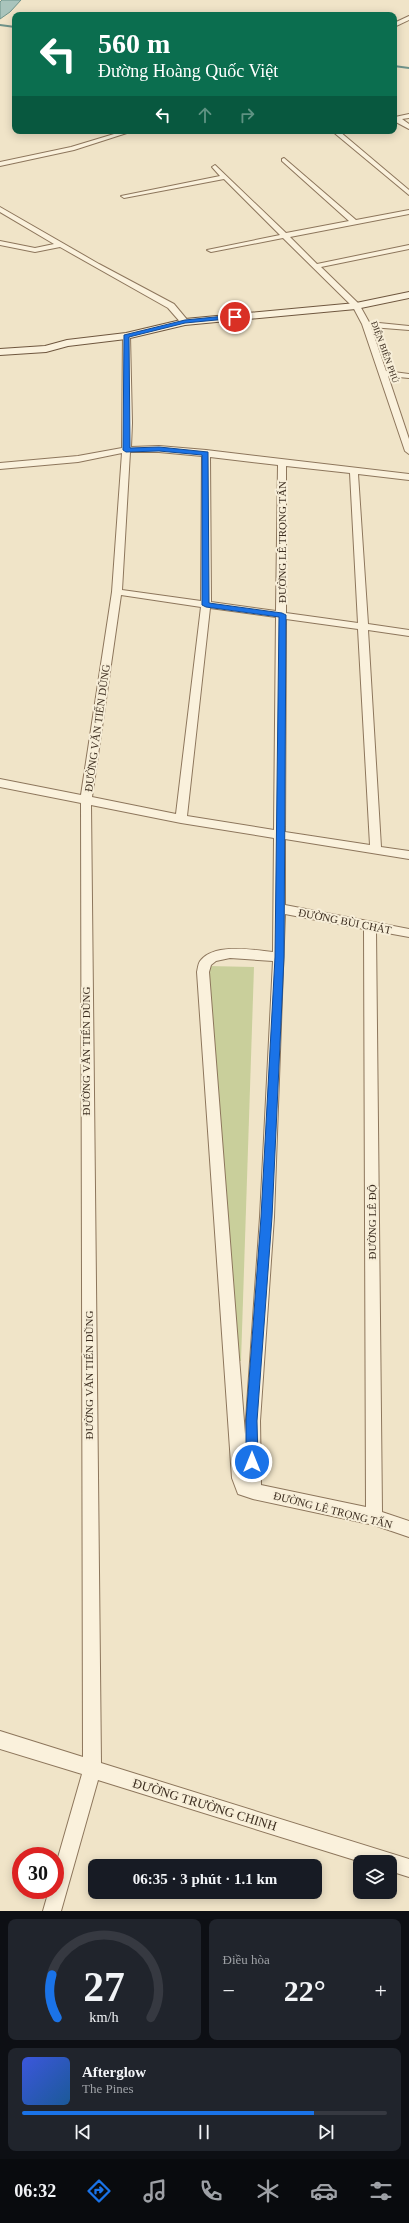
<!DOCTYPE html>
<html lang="vi">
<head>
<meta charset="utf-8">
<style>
	:root { --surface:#171b24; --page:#20242c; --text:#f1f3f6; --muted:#9ea1a6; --line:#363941; --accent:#1a73e8 }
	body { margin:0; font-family:Georgia,serif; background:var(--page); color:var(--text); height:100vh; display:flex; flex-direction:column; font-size:15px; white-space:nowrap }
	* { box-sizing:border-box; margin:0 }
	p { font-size:13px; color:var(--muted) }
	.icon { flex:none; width:22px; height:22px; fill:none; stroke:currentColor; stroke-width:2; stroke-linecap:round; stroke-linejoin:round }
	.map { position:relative; height:1911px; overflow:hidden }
	.panel { display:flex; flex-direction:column; gap:8px; padding:8px; background:#0d0f14; flex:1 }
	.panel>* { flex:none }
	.banner { position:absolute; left:12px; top:12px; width:385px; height:122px; border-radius:8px; box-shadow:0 2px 10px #0003; background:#0b6e4f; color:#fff; overflow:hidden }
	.controls { position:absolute; left:353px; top:1855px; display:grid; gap:8px }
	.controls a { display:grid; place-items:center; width:44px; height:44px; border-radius:8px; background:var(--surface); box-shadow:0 2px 10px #0003; font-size:20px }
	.speed { position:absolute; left:12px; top:1847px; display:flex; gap:8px; font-size:20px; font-weight:700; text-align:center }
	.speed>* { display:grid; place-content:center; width:52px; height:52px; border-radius:50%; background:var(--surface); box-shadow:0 2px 10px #0003; line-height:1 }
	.speed .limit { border:6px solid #d22; background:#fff; color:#111 }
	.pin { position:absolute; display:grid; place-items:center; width:34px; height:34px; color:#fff; margin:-17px; border:2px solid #fff; border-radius:50%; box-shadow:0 1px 4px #0007 }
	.me { position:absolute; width:44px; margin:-22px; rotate:0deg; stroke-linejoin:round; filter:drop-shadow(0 0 3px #0008) }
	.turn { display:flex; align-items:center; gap:14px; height:84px; padding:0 20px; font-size:18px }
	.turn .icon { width:52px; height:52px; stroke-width:2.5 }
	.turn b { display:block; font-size:28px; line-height:34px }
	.lanes { display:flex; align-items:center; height:38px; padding:0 20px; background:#0003; justify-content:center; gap:20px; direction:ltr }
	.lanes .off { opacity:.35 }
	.big { font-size:30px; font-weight:700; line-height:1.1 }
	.panel .card { flex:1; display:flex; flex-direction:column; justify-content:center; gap:6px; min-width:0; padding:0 14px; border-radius:8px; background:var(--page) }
	.panel .dial { align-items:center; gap:0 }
	.dial svg { height:104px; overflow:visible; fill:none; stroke:var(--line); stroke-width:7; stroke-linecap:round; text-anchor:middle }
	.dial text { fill:var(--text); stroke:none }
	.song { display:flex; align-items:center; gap:12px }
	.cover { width:48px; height:48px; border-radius:6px; background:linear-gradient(135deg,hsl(230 70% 55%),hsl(210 70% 35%)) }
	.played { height:4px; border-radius:2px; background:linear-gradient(90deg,var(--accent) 80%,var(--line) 80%) }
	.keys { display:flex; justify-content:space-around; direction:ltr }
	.heat { display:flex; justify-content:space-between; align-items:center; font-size:22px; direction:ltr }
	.panel .tiles { flex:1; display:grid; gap:8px; grid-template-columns:1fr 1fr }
	.card:last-child { grid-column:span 2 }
	.trip { position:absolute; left:88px; top:1859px; width:234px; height:40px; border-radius:8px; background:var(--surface); box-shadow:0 2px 10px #0003; font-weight:700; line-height:40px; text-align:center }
	.tabs { display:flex; height:64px; justify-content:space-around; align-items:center; background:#090b0e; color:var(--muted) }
	.tabs .icon { width:28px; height:28px }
	.tabs .selected { color:var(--accent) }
	.tabs b { font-size:18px; color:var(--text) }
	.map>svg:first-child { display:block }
	.green { fill:#c9cf9b }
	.water { fill:#a9c4bc; stroke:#6f938a }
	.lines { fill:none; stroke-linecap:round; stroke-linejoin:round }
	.stream { stroke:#6f938a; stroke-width:2 }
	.street-casing { stroke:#8d765c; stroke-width:2 }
	.secondary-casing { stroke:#6f573f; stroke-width:2 }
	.street { fill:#faf1dc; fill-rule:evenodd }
	.secondary { fill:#faf1dc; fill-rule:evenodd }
	.route { fill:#1a73e8; stroke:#114b97 }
	.labels { text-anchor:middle; stroke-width:4; stroke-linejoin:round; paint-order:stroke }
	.far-street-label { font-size:9px; fill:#3d2e20; stroke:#f7eed8 }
	.street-label { font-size:11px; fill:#3d2e20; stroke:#f7eed8 }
	.near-street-label { font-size:13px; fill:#3d2e20; stroke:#f7eed8 }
</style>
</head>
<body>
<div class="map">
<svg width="409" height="1911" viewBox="0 0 409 1911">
	<rect width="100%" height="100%" fill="#f0e4c8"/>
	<!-- green -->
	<path class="green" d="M208,966L254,967L241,1361H235Z"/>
	<!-- water -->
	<path class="water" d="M2,0H21L10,12L0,19V2Z"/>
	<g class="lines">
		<!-- stream -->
		<g class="stream">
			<path d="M0,25L15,27"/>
			<path d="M394,66L409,68"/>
		</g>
		<!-- street casing -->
		<g class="street-casing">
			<g id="street">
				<path d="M409,16V20L394,27V23Z"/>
				<path d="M409,114V118L402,119L409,124V129L394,121L395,117Z"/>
				<path d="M124,131H133L74,150L0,166V162L71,147Z"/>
				<path d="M332,131H339L409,190V195Z"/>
				<path d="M284,158L356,220L409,210V214L290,237L317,264L409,245V249L321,267L359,304L369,322L409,326V330L371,327L386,371L409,374V378L388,376L409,439V454L405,451L362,324L353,307L283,238L211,252L207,250L280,235L224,179L124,198L121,196L220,176L212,167L215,165L286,233L349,221L282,161V159Z"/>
				<path d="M0,207L99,264L174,304L189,322L182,324L168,308L60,247L35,252L0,245V241L35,248L54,244L0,212Z"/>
				<path d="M123,334L130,336L132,423L131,447L159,446L206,450L409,474V480L358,474L368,624L409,630V636L368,630L381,847L409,851V859L285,839V905L409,929V937L376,931L382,1512L409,1521V1537L374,1525L253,1499L238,1494L232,1478L197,972C198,968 198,963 201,960C215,943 254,950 273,952L274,838L181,823L91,805L101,1763L409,1859V1877L390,1871V1862H361L98,1780L61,1911H43L49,1890H55V1868L82,1774L0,1749V1731L83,1757L81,803L0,787V779L81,795L112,592L122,453L78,462L0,469V463L78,456L122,448ZM130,452H159L202,456L201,601L122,590ZM210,457L278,465L276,611L211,602ZM286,466L350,473L358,623L286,613ZM121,595L201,607L176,814L92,797ZM210,608L276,617L274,830L187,816ZM286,619L358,629L370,845L285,832ZM285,914L364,929L366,1507L261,1485L260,1421L274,1217ZM230,958L273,961L260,1217L245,1434L209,972L211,965L216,961Z"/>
			</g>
		</g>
		<!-- secondary casing -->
		<g class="secondary-casing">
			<path id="secondary" d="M409,292V298L356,309L185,325L126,339L68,346L46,352L0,355V349L45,346L67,340L126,333L185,319L356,303Z"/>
		</g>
		<!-- street -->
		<use href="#street" class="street"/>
		<!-- secondary -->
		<use href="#secondary" class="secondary"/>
	</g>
	<!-- route -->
	<path class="route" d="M235,315L237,318L185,323L129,337L130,448L159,447L208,452L209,603L282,613L286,615L284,957L272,1217L257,1421L258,1462L256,1466L252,1467L248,1466L246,1462V1421L261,1217L275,957L279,617L206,607L202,605V455L159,451L126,452L123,450L124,335L185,320Z"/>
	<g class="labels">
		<!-- far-street labels -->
		<g class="far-street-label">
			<text transform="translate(385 352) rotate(70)" y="3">ĐIỆN BIÊN PHỦ</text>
		</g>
		<!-- street labels -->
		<g class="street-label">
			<text transform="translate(282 542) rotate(-90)" y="4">ĐƯỜNG LÊ TRỌNG TẤN</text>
			<text transform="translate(97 728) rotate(-82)" y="4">ĐƯỜNG VĂN TIẾN DŨNG</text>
			<text transform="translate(345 921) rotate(11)" y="4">ĐƯỜNG BÙI CHÁT</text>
			<text transform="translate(86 1051) rotate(-90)" y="4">ĐƯỜNG VĂN TIẾN DŨNG</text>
			<text transform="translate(372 1222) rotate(-90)" y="4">ĐƯỜNG LÊ ĐỘ</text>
			<text transform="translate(89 1375) rotate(-90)" y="4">ĐƯỜNG VĂN TIẾN DŨNG</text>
			<text transform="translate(333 1510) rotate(14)" y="4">ĐƯỜNG LÊ TRỌNG TẤN</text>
		</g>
		<!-- near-street labels -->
		<g class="near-street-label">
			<text transform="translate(205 1804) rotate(17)" y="5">ĐƯỜNG TRƯỜNG CHINH</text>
		</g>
	</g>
</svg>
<div class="controls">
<a><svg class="icon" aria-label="layers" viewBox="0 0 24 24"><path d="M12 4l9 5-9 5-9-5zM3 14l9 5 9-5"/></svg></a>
</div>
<div class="speed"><div class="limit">30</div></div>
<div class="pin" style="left:235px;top:317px;background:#d93025"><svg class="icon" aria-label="arrive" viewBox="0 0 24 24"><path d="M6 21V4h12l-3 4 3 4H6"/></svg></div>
<svg class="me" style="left:252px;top:1462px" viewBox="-20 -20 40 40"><circle r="17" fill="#1a73e8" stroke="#fff" stroke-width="3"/><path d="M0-11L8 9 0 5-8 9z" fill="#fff"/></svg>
<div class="trip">06:35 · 3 phút · 1.1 km</div>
<div class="banner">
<div class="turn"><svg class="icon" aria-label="left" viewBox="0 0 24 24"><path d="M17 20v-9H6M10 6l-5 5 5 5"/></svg><div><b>560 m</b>Đường Hoàng Quốc Việt</div></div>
<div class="lanes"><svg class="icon" aria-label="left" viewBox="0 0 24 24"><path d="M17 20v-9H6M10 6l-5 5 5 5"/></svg><svg class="icon off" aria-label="ahead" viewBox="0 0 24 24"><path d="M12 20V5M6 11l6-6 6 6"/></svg><svg class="icon off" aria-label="right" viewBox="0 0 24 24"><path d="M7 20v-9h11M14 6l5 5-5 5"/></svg></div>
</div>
</div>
<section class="panel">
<div class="tiles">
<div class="card dial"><svg viewBox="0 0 100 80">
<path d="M14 69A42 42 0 1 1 86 69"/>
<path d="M14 69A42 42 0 0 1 10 36" stroke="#1a73e8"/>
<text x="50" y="56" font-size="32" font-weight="700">27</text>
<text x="50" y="72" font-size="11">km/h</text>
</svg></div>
<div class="card"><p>Điều hòa</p>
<div class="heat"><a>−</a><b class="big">22°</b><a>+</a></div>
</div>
<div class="card">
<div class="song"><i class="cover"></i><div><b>Afterglow</b><p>The Pines</p></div></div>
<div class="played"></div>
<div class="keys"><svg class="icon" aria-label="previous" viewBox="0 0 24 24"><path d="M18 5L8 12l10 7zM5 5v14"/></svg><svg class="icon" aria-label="pause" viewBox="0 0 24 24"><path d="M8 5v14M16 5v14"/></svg><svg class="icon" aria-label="next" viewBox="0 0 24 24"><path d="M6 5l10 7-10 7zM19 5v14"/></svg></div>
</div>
</div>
</section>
<nav class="tabs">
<b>06:32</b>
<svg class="icon selected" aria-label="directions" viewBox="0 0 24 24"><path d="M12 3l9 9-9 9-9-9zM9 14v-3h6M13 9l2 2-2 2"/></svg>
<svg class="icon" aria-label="music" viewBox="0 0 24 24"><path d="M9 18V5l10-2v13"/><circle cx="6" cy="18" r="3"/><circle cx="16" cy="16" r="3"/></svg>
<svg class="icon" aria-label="phone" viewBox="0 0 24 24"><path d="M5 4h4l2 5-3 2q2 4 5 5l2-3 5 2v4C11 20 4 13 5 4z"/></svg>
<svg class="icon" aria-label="climate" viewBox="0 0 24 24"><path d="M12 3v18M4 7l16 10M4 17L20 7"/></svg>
<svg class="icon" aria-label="car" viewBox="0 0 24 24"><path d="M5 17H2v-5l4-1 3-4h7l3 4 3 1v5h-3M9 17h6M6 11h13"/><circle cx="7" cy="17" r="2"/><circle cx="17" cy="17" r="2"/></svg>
<svg class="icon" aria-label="filters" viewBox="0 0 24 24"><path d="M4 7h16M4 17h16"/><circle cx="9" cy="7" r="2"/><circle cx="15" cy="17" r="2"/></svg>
</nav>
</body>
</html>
